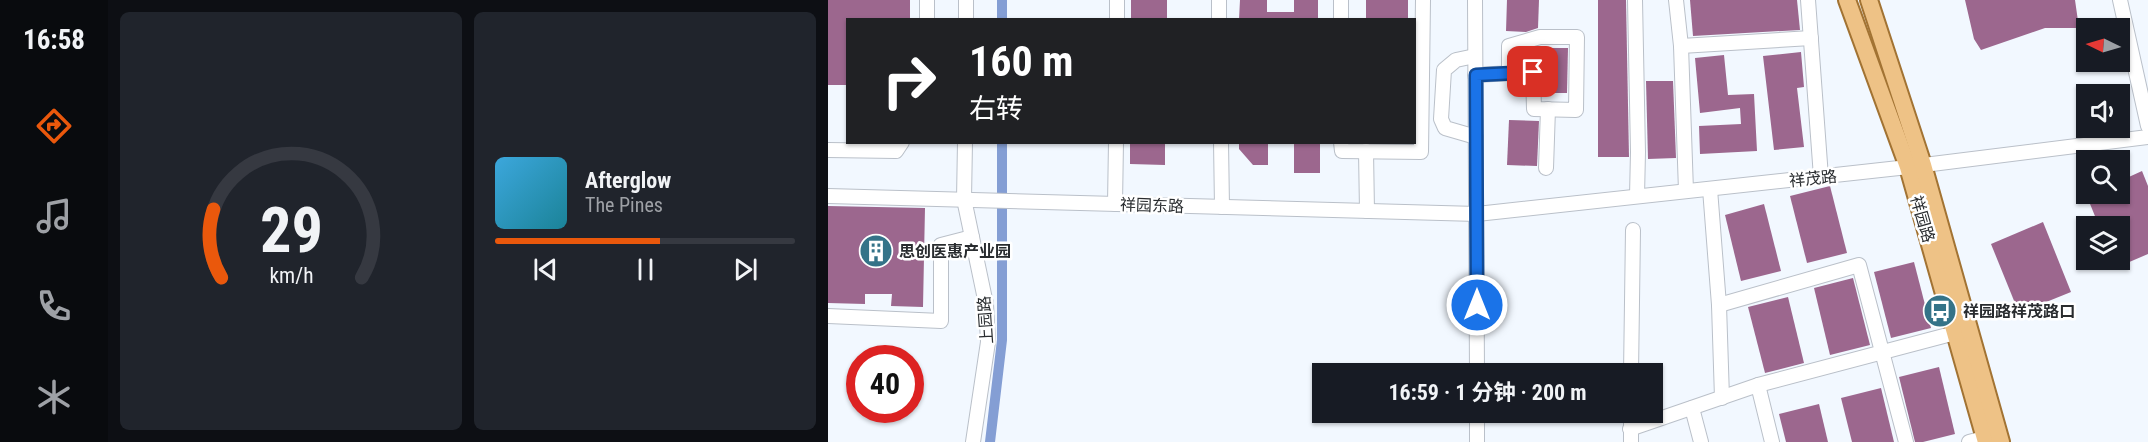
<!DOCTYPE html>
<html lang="zh">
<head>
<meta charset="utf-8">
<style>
	:root { --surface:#171b24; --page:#20242c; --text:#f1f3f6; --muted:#9ea1a6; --line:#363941; --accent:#ea580c }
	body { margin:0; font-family:"Roboto Condensed","Noto Sans SC",sans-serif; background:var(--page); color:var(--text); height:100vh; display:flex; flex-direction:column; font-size:22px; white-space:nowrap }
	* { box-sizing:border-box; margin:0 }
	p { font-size:20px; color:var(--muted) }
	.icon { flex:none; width:33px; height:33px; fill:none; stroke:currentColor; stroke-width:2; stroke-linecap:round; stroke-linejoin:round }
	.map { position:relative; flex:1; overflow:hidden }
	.sheet { display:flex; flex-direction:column; gap:12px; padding:12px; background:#0d0f14; width:720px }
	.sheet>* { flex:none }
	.banner { position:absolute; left:18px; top:18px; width:570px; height:126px; border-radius:0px; box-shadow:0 2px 4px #0004; background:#202124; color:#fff; overflow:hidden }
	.needle { width:39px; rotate:275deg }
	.tools { position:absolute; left:1248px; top:18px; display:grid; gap:12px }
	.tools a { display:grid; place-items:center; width:54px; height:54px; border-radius:0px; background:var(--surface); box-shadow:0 2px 4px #0004; font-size:30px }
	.speed { position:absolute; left:18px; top:345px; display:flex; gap:12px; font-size:30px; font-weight:700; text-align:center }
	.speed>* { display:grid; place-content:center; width:78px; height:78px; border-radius:50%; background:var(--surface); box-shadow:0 2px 4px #0004; line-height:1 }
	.speed .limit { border:9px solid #d22; background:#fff; color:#111 }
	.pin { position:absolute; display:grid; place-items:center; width:51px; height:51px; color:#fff; margin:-26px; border-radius:12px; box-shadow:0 3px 9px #0006 }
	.me { position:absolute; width:66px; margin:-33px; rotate:0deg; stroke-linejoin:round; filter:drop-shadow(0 0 4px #0008) }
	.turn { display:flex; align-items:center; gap:21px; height:126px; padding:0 24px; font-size:27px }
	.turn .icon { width:78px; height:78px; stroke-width:2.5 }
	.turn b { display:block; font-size:42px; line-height:51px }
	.sheet .widget { flex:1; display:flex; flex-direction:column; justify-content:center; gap:9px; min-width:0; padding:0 21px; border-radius:9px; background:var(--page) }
	.sheet .dial { align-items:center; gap:0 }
	.dial svg { height:156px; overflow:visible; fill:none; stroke:var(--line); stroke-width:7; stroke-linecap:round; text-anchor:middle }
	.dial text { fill:var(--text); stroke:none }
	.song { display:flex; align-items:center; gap:18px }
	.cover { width:72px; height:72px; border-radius:9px; background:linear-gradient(135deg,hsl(200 70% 55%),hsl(190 70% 35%)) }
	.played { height:6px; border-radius:3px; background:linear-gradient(90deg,var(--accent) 55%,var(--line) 55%) }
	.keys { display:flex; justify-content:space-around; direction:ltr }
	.sheet .tiles { flex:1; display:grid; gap:12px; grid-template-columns:repeat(2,1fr) }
	.trip { position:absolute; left:484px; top:363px; width:351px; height:60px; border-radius:0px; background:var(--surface); box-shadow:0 2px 4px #0004; font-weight:700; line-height:60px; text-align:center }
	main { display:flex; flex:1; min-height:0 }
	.dock { display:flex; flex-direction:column; width:108px; justify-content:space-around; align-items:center; background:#090b0e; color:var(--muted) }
	.dock .icon { width:42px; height:42px }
	.dock .current { color:var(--accent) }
	.dock b { font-size:27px; color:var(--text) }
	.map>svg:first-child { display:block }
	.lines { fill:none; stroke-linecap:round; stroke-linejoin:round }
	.canal { stroke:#849ed4; stroke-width:10 }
	.building { fill:#9c678e }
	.minor-casing { stroke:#bac0c9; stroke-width:16 }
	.major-casing { stroke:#a27333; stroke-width:20 }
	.minor { stroke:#fff; stroke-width:14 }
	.major { stroke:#eec286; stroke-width:16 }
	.route-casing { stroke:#114b97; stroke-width:15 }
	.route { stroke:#1a73e8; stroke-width:10 }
	.labels { text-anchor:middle; stroke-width:5; stroke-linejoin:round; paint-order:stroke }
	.street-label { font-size:16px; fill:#292c2f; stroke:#fff }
	.poi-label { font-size:16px; font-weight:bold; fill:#292c2f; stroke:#fff; text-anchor:start }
</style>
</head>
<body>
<main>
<nav class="dock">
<b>16:58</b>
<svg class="icon current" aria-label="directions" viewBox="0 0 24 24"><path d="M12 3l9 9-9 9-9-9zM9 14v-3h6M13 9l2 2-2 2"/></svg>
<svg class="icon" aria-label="music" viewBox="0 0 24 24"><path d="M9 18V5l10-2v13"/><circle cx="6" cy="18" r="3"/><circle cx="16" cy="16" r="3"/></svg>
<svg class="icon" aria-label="phone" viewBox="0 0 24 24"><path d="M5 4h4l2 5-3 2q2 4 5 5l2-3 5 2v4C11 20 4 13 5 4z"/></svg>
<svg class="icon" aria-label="climate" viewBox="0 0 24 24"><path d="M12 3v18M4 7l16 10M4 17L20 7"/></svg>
</nav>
<section class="sheet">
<div class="tiles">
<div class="widget dial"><svg viewBox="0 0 100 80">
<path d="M14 69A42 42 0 1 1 86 69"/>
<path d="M14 69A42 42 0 0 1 10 34" stroke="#ea580c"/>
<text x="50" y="56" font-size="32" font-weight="700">29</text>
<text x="50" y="72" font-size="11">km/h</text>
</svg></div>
<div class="widget">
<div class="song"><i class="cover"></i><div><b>Afterglow</b><p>The Pines</p></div></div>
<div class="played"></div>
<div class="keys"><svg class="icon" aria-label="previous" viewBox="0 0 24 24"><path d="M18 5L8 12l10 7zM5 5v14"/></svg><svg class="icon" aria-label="pause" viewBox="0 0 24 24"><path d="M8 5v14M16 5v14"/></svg><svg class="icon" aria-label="next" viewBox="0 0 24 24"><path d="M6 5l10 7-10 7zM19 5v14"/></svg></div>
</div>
</div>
</section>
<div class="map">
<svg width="1320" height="442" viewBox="0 0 1320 442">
	<rect width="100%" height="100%" fill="#f2f8ff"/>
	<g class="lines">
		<!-- canal -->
		<g class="canal">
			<path d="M174,0V20"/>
			<path d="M162,442L174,340V142"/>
		</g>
	</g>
	<!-- building -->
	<g class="building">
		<path d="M0,0H82V20H20V85H0Z"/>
		<rect x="303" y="0" width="36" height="20"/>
		<path d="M412,0H439V12H466V0H490V20H411Z"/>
		<rect x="538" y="0" width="42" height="20"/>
		<path d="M679,0H711L710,28L698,32L678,31Z"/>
		<path d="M770,0H798L801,157H770Z"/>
		<path d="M862,0H969L972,30L865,36Z"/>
		<path d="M1137,0H1247L1251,28H1217L1153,50L1146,39Z"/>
		<path d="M715,48H740L739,93H715Z"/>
		<path d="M973,52L976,87L969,88L976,147L946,150L935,56Z"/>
		<path d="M896,55L900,95L926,94L929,151L872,154L871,126L913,124L912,108L872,113L867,58Z"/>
		<path d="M818,81H845L848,158L820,159Z"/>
		<path d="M681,120L711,121L709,166L679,165Z"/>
		<path d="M302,142H337V165L302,164Z"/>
		<path d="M411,142H440V165H425L411,149Z"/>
		<rect x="466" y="142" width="26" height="31"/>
		<path d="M1314,171L1320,186V254L1292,266V226H1271L1258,194H1292V181Z"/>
		<path d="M1002,186L1019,253L979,263L962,196Z"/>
		<path d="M936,204L953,271L913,281L897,215Z"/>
		<path d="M0,206L97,208L95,307L63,306L64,294H37V304L0,303Z"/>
		<path d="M1215,222L1243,292L1191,313L1163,244Z"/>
		<path d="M1086,262L1103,328L1063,338L1046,272Z"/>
		<path d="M1025,278L1042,345L1002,355L986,288Z"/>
		<path d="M960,297L976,363L937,373L920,307Z"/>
		<path d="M1111,367L1127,434L1095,442H1087L1071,377Z"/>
		<path d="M1053,388L1066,442H1024L1013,398Z"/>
		<path d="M991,404L1000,442H958L951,414Z"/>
	</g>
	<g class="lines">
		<!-- minor casing -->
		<g class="minor-casing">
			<g id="minor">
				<path d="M99,0V20"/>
				<path d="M289,0V20"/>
				<path d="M391,0V20"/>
				<path d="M513,0V20"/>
				<path d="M647,0L649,374"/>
				<path d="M807,0L810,152L809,196"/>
				<path d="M848,0L853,46L858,191"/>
				<path d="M980,0L993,177"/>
				<path d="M1292,0L1320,126"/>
				<path d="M138,20V0"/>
				<path d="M853,46L983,38"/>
				<path d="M647,56L628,60L616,70L613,119L617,128L648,137"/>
				<path d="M647,75L705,72L706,109L748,110L749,37H712L681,46V73"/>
				<path d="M137,142L136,199L158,304L160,342L145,442"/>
				<path d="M393,142L394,207"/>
				<path d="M513,142L514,151L593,152L595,0"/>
				<path d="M0,150L68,151L74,142"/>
				<path d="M538,151L539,211"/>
				<path d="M718,168L720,109"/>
				<path d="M882,189L891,305L894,398"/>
				<path d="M0,196L649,214L1080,167L1320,137"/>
				<path d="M287,204L288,142"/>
				<path d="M891,305L1031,265L1078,442"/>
				<path d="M0,316L113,321V245L144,237"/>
				<path d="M803,374L805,230"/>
				<path d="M930,385L944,442"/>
				<path d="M864,408L873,442"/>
				<path d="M649,412V442"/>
				<path d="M803,412V442"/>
				<path d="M802,429L930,385L1127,333"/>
				<path d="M1141,442L1156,438"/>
			</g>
		</g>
		<!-- major casing -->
		<g class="major-casing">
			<g id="major">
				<path d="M1019,0L1080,167L1158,442"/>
				<path d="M1041,0L1095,165L1173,442"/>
			</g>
		</g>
		<!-- minor -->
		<use href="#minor" class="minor"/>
		<!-- major -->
		<use href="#major" class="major"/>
	</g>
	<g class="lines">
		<!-- route casing -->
		<g class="route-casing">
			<path id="route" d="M649,305L648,75L705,72"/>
		</g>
		<!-- route -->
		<use href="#route" class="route"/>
	</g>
	<!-- icons -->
	<defs>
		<g id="building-disc" transform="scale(1.725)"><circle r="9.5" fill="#347388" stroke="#fff"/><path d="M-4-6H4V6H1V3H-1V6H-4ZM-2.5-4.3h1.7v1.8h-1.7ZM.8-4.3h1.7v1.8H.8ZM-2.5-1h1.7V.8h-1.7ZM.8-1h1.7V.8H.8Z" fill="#fff"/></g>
		<g id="bus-disc" transform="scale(1.725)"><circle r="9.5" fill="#347388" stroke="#fff"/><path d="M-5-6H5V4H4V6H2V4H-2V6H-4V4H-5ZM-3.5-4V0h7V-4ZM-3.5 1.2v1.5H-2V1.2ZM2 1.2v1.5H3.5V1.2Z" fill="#fff"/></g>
	</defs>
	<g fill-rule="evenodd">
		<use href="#building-disc" x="48" y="251"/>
		<use href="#bus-disc" x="1112" y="311"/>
	</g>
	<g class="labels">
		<!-- street labels -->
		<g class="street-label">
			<text transform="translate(985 178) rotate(-6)" y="6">祥茂路</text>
			<text transform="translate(324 205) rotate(2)" y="6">祥园东路</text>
			<text transform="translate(1095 219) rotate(74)" y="6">祥园路</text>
			<text transform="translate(157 320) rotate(-94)" y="6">上园路</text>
		</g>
		<!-- poi labels -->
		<g class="poi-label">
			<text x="71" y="257">思创医惠产业园</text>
			<text x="1135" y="317">祥园路祥茂路口</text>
		</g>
	</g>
</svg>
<div class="tools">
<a><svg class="needle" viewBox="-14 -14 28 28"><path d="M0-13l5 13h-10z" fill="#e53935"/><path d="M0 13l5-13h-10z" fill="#9ea1a6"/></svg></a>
<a><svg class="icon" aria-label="sound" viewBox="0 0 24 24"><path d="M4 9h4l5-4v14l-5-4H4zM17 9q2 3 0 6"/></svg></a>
<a><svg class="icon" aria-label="search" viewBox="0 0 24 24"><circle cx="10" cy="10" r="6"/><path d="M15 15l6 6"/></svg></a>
<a><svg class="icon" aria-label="layers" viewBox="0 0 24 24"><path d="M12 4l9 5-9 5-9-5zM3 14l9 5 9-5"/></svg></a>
</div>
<div class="speed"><div class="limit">40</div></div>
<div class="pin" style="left:705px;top:72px;background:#d93025"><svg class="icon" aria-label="arrive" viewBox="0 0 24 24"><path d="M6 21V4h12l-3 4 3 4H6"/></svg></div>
<svg class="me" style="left:649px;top:305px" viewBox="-20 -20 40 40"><circle r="17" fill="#1a73e8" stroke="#fff" stroke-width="3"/><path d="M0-11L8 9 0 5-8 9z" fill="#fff"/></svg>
<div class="trip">16:59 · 1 分钟 · 200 m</div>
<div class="banner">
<div class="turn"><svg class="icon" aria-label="right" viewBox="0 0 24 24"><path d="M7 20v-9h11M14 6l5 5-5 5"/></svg><div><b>160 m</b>右转</div></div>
</div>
</div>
</main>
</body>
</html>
